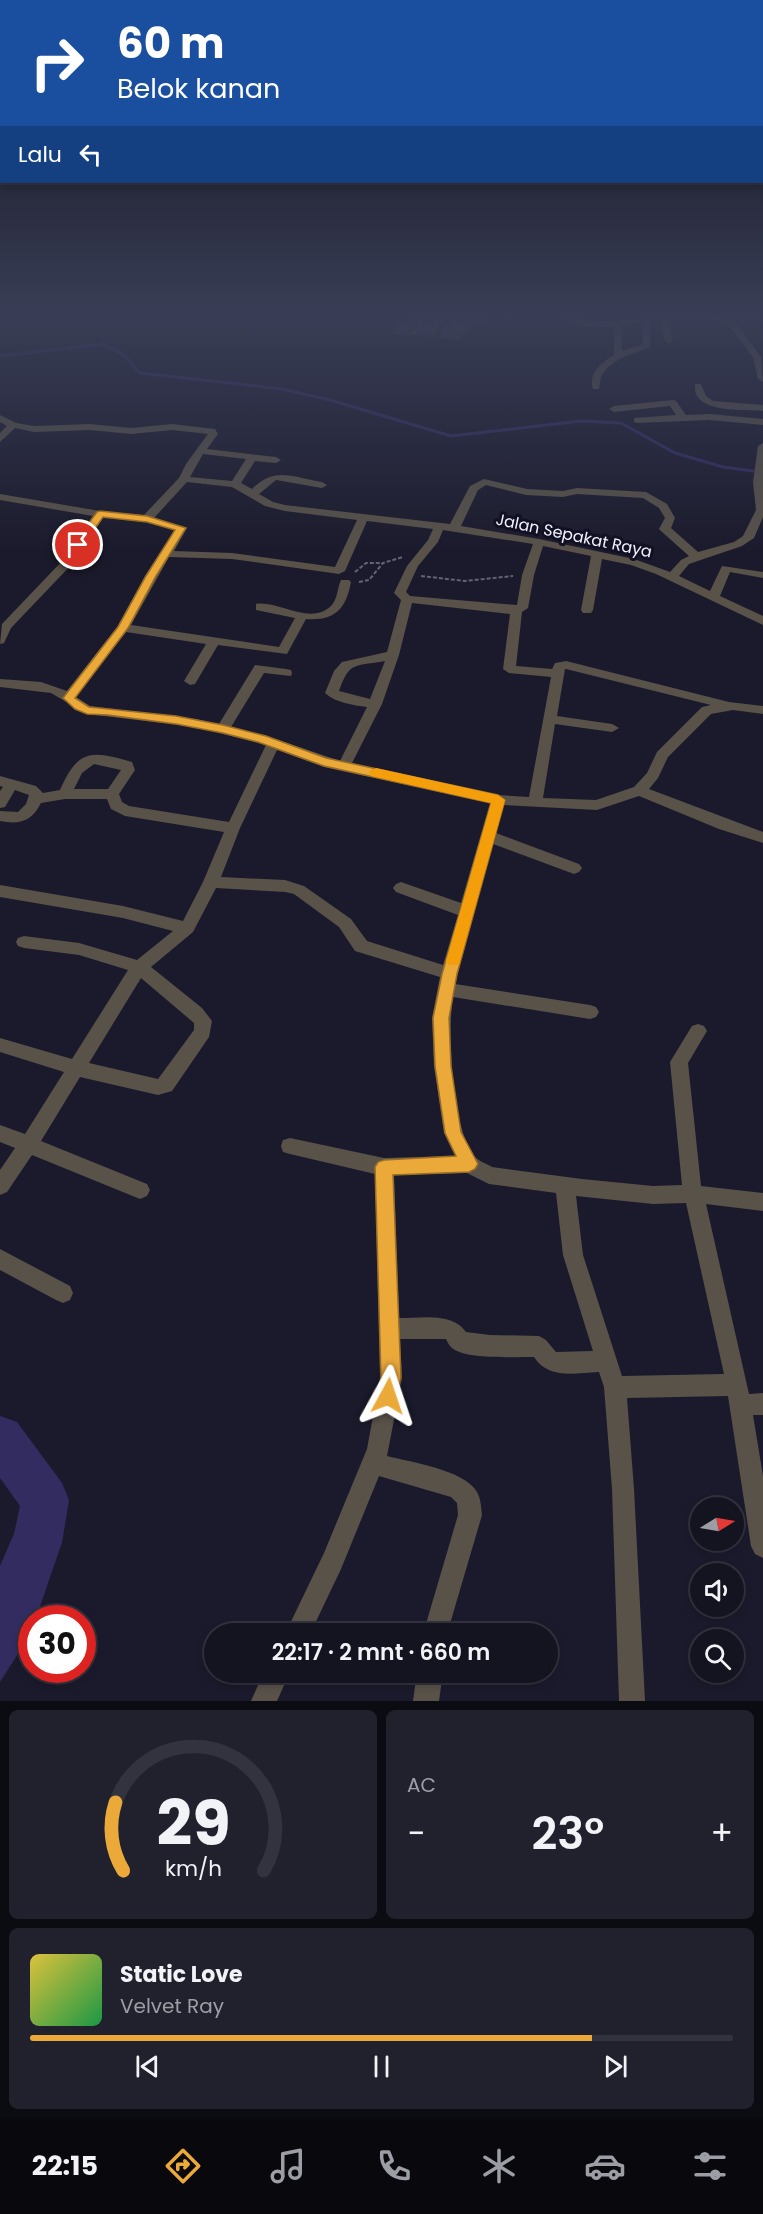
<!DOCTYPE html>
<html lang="id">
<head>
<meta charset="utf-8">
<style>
	:root { --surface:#141421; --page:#21212e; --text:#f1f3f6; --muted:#9d9ea5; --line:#33333f; --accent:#eba93a }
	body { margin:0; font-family:Poppins,sans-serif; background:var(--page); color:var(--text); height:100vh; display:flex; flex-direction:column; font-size:22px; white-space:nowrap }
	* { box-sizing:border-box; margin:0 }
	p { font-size:20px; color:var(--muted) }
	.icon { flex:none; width:33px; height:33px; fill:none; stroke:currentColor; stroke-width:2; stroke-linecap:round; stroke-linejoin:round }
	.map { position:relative; height:1701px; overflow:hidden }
	.panel { display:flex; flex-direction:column; gap:9px; padding:9px; background:#0b0b12; flex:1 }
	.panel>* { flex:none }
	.top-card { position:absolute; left:0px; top:0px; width:764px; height:183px; box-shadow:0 3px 9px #0003,0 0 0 2px var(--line); background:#1a4fa0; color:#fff; overflow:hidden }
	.needle { width:39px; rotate:79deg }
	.controls { position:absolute; left:690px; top:1497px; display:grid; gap:12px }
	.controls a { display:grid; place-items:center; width:54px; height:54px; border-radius:50%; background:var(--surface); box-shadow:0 3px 9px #0003,0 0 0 2px var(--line); font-size:30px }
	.speed { position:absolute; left:18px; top:1605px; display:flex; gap:12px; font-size:30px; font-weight:700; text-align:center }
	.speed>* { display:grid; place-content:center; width:78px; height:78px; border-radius:50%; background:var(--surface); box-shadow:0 3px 9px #0003,0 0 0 2px var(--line); line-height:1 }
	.speed .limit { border:9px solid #d22; background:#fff; color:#111 }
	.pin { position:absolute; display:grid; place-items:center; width:51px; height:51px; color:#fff; margin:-26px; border:3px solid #fff; border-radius:50%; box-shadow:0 2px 6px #0007 }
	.me { position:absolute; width:66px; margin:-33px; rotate:5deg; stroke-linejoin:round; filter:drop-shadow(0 0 4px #0008) }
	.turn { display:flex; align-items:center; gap:21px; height:126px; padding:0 18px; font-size:27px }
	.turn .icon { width:78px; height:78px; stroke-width:2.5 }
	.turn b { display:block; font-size:42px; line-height:51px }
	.then { display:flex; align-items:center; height:57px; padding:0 18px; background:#0003; gap:12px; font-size:22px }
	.big { font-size:45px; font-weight:600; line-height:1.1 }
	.panel .card { flex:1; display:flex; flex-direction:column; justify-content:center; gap:9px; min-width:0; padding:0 21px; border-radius:9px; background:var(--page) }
	.panel .dial { align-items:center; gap:0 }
	.dial svg { height:156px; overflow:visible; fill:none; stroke:var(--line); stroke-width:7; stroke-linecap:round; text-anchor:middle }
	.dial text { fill:var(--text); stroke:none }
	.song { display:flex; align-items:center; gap:18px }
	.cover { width:72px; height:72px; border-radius:9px; background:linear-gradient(135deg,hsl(50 70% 55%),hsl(140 70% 35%)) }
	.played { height:6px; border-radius:3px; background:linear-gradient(90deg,var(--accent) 80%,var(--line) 80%) }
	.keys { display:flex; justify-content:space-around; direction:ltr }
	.heat { display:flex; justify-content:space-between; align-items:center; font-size:33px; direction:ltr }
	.panel .tiles { flex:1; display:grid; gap:9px; grid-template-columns:1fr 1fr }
	.card:last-child { grid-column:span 2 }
	.trip { position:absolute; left:204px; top:1623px; width:354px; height:60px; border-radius:30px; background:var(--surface); box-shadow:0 3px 9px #0003,0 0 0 2px var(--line); font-weight:600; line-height:60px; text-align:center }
	.dock { display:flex; height:96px; justify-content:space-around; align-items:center; background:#08080d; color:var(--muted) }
	.dock .icon { width:42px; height:42px }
	.dock .active { color:var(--accent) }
	.dock b { font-size:27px; color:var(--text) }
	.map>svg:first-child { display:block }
	.water { fill:#322c61 }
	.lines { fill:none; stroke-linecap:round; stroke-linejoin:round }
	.stream { stroke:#322c61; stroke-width:3 }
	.river { fill:#322c61; fill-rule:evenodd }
	.path { stroke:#646373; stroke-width:2; stroke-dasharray:4 2; stroke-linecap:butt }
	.minor { fill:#585249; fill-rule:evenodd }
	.wall { fill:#3e3e50 }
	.shaded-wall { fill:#323241 }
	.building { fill:#48485d; stroke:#323241; stroke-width:1.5 }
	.route { fill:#eba93a; stroke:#996e26; stroke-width:1.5 }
	.slow { fill:#f59e0b }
	.labels { text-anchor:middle; stroke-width:6; stroke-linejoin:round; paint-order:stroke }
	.far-street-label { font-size:16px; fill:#f1f1fe; stroke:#121123 }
</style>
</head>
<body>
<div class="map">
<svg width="763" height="1701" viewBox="0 0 763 1701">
	<rect width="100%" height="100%" fill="#1b1a2c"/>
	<!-- water -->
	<path class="water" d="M66,1499L59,1551L36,1618H32L30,1635L0,1682V1566L23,1513L45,1500Z"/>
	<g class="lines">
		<!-- stream -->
		<path class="stream" d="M0,356L103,344L124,355L140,373L282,389L330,400L451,436L581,421L621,423L675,453L723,467L753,471"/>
		<!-- river -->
		<path class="river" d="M0,1416L17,1422L62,1483L69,1500L62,1543L55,1561L37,1568L19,1561L12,1543L20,1506L0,1478Z"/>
		<!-- path -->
		<g class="path">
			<path d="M355,572L366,563H383"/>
			<path d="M421,576L465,581L513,576"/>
			<path d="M359,582L369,580L383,563L403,557"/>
		</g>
		<!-- minor -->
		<g class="minor">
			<path d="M423,315H460L451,321L429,318L416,335H410L409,333Z"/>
			<path d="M553,315H565L587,321L618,322L659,315H763V319H733L761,357L763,382L758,379L753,357L724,319L668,320L673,341L669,344L665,341L660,320H650V347L621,358L608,367L601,376L599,389H593C588,373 601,363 614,355V327H586ZM642,322L643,344L622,351V326Z"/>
			<path d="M695,384H701L706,396L713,401L763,405V411C743,409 691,414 695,384Z"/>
			<path d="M673,400L676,401L686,415L710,414L763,419V425L710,420L637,423L634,422V418L676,415L670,406L614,412L609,409L614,406Z"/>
			<path d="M0,415L16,423L34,426L90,424L131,428L172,424L215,429L218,434L207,449L276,457L281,460L276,463L255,461L241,483L252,489C275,466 292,477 322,482L327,485L322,488L276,480L259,494L273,502L285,505L450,524L470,486L484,479L527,489L563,491L577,488L646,492L667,504L675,518L671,528L698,552L734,542L743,536L756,510L753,482L758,446L763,443V517L754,538L742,546L689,564L679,576L710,591L722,566L763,572V578L730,572L720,596L763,616V625L656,574L631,565L602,559L593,610L591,613H583L581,610L591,556L543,546L534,575L528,608L522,612L516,666L552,669L555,663L566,661L729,702L763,706V714L733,710L711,714L668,757L658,778L649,789L763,832V843L719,829L639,796L597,810L504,805L496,833L579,864L582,868L579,872L574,874L493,844L455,984L590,1005L596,1007L599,1012L596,1017L590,1019L453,997C447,1031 452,1131 475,1157C479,1161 487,1164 492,1167L582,1179L653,1186L682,1185L670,1062L692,1026L698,1024L704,1026L707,1031L688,1063L701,1186L763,1193V1211L706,1204L749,1394L763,1393V1415H753L763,1476V1558L755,1554L751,1546L728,1396L627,1398L634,1489L645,1701H619L612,1489L604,1387L599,1372C575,1373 549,1380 534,1357C515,1357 470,1359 455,1350C451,1348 448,1344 446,1339H400L402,1378L387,1456C410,1462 465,1470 477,1492C481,1499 481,1507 482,1515L447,1634H423L458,1515L457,1503L451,1497L379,1476L341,1569L310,1634H285L324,1553L367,1449L380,1378L375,1174L290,1154L283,1152L281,1146L283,1140L290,1138L384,1158L455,1156L444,1133L434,1066L432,1018L440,977L355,951L339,927L294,894L285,892L216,888L193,932L151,967L202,1008L212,1021L209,1037L172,1091L158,1095L80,1077L41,1141L147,1184L150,1190L147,1196L140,1199L32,1155L7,1192L0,1195V1170L15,1148L0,1142V1125L25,1134L64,1072L0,1052V1038L72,1059L128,970L79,955L24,948L18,946L16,942L18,938L24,936L79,943L137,960L173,931L123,918L0,897V885L123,906L183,921L203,882L224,832L125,816L111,809L107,799H65L41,803C32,821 20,825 0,821V811L18,812L26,804L29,795L15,790L5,807L0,808V791L3,787L0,786V776L36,786L43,793L60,790C78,749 91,750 132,762L135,770L119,794L122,802L129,806L229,822L266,745L196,727L87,714L51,693L0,687V679L41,682L67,691L117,627L145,576L175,530L147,522L103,518L73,563L11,628L4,643L0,644L2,624L64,559L93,516L0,500V494L100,511L144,515L179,478L186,464L208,434L172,430L131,434L90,430L34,432L15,428L0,442V433L7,426L0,422ZM203,454L246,459L232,481L190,477ZM187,482L232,487L265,506L285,511L357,520L335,567L232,553L174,551L187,528L154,518ZM486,485L526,495L563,497L577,494L643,498L659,508L665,518L659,529L661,531L689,556L681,560L670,572L634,559L539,539L461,526L478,490ZM367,521L433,529L428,540L407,566L394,593L401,600L387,652L342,662L334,671L325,693C336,703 353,705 367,707L340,761L267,736L231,727L264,673L291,676L292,673L291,670L286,669L255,665L219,724L196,719L90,706L76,697L126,632L206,644L184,681L190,685L195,684L218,645L287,654L306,619C335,621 346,609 351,582L349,580H341C337,588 338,599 331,606C310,626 278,600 256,604V610L295,618L279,647L131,625L169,557L232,559L339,574L345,571ZM443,530L533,544L522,575L517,605L410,596L406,592L418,566L438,542ZM412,603L510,614L503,669L509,673L551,677L529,797L498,795L352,763L382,704L399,655ZM385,661L370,699L339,691C350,660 355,667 385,661ZM565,669H566L711,705L702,707L657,752L647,773L634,787L596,800L543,798L555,724L612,732L619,728L612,724L557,716ZM277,750L324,767L490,803L461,903L401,882L396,884L393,888L396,892L458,915L443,965L367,941L351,919L304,886L285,880L221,877L240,828ZM94,764L121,770L108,789H74L82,773ZM141,978L194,1023V1030L158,1079L89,1063ZM467,1173L489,1184L556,1193L563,1255L593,1351L556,1352L546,1340L539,1336L490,1335L466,1332C452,1312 422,1318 399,1318L394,1175ZM576,1196L653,1204L686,1203L724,1374L622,1376L583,1255Z"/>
			<path d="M0,1249L70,1286L73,1293L70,1300L63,1303L56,1300L0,1270Z"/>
			<path d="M264,1672H290L277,1701H251Z"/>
			<path d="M417,1672H443L439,1701H413Z"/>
		</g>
	</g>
	<!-- wall -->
	<g class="wall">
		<path d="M423,315L409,336L393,334V330Z"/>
		<path d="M463,315L491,319L484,325L473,323L472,326L460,341L441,337L442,331L463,318Z"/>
		<path d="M444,317V320L434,337L418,335V332Z"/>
	</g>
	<!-- shaded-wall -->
	<g class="shaded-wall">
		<path d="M421,315H423L409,336V332Z"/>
		<path d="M489,315H491V319L484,325V319Z"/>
		<path d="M444,317V320L434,337V334Z"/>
		<path d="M473,319L472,326L460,341V335Z"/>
	</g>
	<!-- building -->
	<g class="building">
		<path d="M404,315H421L409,332L393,330Z"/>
		<path d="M429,315L444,317L434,334L418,332Z"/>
		<path d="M464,315H489L484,319Z"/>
		<path d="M455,316L473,319L460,335L442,331Z"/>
	</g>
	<!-- sky -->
	<linearGradient id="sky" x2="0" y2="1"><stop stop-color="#0f0e18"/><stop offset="0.57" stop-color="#393e56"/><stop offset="1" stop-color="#393e56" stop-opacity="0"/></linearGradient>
	<rect width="763" height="553" fill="url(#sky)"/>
	<!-- route -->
	<path class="route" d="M100,511L147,516L186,528L156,576L128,628L75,698L89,707L176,716L223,725L266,736L326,758L498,795L505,800L457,974L449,1018L451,1066L461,1132L478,1164L475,1169L469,1172L393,1175L401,1378L395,1403L388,1406L381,1403L378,1396L381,1378L375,1167L378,1162L384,1160L456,1156L445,1133L435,1066L433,1018L442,974L491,803L324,766L258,742L223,733L176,724L108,715L87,714L75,709L63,698L118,627L146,576L175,530L147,522L103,517L82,547H74V543L97,512Z"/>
	<!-- slow -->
	<path class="slow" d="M376,768L498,795L505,800L459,965H448L446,961L491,803L371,776L369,773L371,770Z"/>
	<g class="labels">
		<!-- far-street labels -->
		<g class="far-street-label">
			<text transform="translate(574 535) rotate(12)" y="6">Jalan Sepakat Raya</text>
		</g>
	</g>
</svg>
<div class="controls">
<a><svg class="needle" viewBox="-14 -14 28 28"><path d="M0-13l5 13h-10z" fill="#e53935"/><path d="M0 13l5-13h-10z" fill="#9d9ea5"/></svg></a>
<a><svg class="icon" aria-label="sound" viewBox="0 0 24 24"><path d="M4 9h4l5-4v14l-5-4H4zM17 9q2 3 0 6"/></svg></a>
<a><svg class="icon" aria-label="search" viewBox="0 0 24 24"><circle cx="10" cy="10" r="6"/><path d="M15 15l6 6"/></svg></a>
</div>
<div class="speed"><div class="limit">30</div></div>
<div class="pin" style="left:78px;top:545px;background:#d93025"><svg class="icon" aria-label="arrive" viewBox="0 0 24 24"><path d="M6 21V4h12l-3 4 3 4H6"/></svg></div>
<svg class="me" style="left:388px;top:1396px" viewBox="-20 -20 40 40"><path d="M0-17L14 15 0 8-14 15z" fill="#eba93a" stroke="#fff" stroke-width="4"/></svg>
<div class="trip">22:17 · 2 mnt · 660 m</div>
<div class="top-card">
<div class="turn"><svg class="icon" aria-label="right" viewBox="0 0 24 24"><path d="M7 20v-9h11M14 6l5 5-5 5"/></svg><div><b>60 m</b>Belok kanan</div></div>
<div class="then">Lalu<svg class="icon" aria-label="left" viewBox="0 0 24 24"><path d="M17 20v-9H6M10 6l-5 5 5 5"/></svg></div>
</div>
</div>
<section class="panel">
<div class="tiles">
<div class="card dial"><svg viewBox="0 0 100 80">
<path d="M14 69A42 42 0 1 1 86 69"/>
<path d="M14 69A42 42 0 0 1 10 34" stroke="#eba93a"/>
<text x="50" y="56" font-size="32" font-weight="700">29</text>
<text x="50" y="72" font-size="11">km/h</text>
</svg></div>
<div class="card"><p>AC</p>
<div class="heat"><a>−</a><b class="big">23°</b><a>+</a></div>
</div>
<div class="card">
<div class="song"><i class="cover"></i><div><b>Static Love</b><p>Velvet Ray</p></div></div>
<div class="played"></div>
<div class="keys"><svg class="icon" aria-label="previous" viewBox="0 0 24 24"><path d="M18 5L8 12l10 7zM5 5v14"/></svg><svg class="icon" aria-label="pause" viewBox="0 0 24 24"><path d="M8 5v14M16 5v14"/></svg><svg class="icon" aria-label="next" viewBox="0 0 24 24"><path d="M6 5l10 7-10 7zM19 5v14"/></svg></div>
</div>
</div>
</section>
<nav class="dock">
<b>22:15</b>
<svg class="icon active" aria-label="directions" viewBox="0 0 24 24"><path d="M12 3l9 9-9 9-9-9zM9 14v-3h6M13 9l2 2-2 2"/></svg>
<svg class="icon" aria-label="music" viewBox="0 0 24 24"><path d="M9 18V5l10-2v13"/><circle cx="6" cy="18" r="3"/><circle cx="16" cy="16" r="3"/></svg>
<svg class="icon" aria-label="phone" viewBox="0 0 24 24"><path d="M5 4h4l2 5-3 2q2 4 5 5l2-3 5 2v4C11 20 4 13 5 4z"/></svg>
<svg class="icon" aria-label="climate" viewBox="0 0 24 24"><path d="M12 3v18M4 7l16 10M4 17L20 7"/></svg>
<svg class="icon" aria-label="car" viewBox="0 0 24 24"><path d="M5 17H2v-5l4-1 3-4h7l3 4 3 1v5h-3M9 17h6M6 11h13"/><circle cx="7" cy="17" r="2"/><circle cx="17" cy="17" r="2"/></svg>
<svg class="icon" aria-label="filters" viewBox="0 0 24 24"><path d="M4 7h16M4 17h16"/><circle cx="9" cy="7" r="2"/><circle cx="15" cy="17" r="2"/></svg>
</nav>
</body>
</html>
